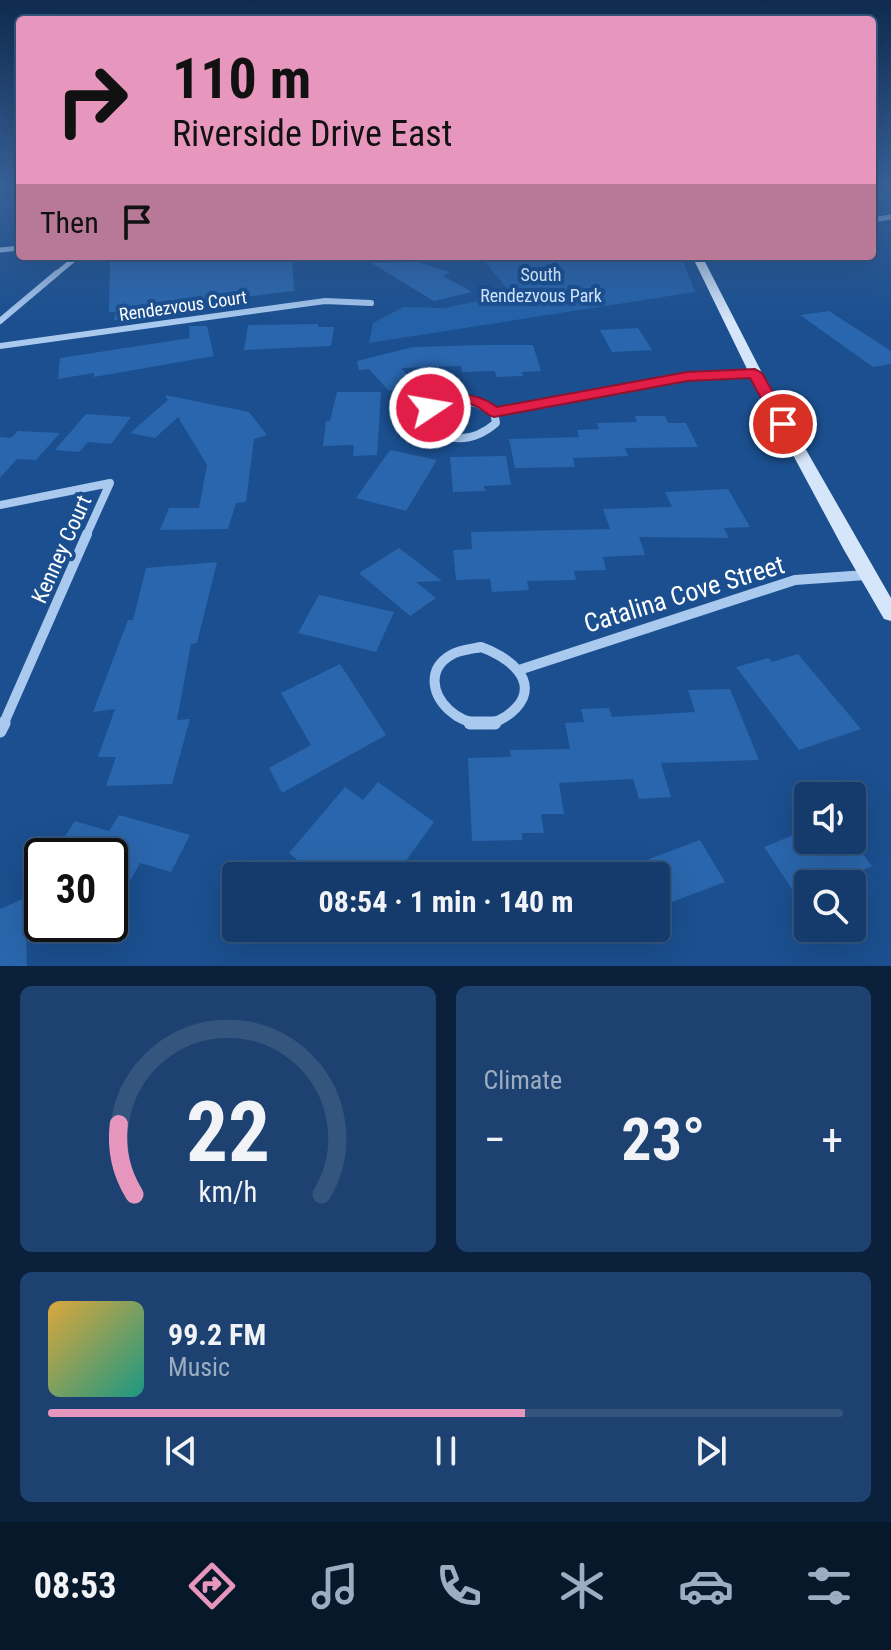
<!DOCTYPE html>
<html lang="en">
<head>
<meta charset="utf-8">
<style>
	:root { --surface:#143b6b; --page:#1d4271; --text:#f1f3f6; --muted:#9dadc1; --line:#33557e; --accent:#e797bd }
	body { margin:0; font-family:"Roboto Condensed",sans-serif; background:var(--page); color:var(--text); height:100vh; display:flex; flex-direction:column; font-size:30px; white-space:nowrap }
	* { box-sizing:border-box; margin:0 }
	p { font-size:26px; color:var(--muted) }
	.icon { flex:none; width:44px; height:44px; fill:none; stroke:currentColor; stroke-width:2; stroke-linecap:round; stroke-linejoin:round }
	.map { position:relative; height:966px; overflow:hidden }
	.sheet { display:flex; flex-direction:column; gap:20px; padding:20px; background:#0b203b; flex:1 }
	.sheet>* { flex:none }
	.top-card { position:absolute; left:16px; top:16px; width:860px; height:244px; border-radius:8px; box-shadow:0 8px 32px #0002,0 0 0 2px var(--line); background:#e797bd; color:#111; overflow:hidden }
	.buttons { position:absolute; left:794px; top:782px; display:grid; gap:16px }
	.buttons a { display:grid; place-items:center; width:72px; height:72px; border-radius:8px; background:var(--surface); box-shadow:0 8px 32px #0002,0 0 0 2px var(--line); font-size:40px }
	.speed { position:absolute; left:24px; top:838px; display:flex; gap:16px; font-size:40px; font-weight:700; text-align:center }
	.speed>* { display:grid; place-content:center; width:104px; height:104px; border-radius:50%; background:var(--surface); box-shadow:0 8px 32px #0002,0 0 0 2px var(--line); line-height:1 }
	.speed .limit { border:4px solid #111; border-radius:12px; background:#fff; color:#111 }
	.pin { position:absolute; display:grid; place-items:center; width:68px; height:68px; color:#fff; margin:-34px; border:4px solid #fff; border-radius:50%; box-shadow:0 2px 8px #0007 }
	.me { position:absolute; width:88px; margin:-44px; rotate:78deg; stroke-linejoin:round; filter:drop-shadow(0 0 6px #0008) }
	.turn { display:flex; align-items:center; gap:28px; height:168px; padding:0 24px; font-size:36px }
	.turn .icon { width:104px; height:104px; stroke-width:2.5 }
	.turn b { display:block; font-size:56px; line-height:68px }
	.then { display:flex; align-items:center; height:76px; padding:0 24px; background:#0003; gap:16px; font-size:30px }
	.big { font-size:60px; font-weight:700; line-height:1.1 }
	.sheet .widget { flex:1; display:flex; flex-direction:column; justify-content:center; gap:12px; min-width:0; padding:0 28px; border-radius:12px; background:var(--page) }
	.sheet .dial { align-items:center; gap:0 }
	.dial svg { height:208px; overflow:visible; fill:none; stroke:var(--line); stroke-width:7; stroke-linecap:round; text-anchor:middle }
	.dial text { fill:var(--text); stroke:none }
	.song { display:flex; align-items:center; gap:24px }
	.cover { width:96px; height:96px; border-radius:12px; background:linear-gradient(135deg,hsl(40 70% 55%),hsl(170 70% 35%)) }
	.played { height:8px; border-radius:4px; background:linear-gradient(90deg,var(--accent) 60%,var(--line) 60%) }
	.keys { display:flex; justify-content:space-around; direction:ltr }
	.heat { display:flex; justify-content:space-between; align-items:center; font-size:44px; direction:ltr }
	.sheet .tiles { flex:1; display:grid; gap:20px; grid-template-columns:1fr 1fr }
	.widget:last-child { grid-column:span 2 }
	.trip { position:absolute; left:222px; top:862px; width:448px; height:80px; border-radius:8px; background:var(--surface); box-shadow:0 8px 32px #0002,0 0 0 2px var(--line); font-weight:700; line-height:80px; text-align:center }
	.tabs { display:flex; height:128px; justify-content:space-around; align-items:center; background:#08182b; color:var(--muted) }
	.tabs .icon { width:56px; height:56px }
	.tabs .on { color:var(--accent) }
	.tabs b { font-size:36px; color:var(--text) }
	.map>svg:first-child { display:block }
	.green { fill:#2461a8 }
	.building { fill:#2a66ad }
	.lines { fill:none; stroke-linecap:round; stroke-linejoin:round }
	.minor-far4 { stroke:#a9c9ee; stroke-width:5 }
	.minor-far3 { stroke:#a9c9ee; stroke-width:6 }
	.minor-far2 { stroke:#a9c9ee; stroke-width:8 }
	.minor-far1 { stroke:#a9c9ee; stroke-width:10 }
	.minor { stroke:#a9c9ee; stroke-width:13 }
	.secondary { fill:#d6e6fa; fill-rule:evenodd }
	.route { fill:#e11d48; stroke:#92132f; stroke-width:2 }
	.labels { text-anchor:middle; stroke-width:8; stroke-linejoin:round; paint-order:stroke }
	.far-park-label { font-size:18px; fill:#cfe3fa; stroke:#1b4f8f }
	.far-street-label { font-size:18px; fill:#fff; stroke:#1b4f8f }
	.street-label { font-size:22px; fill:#fff; stroke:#1b4f8f }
	.near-street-label { font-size:26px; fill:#fff; stroke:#1b4f8f }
</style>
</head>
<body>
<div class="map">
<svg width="891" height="966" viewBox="0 0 891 966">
	<rect width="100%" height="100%" fill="#1b4f8f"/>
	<!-- green -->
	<path class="green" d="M480,256H681L695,292L369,343L373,323L403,307L444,308L512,294Z"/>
	<!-- building -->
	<g class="building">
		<path d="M110,256H292L294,291L203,302V305L195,306V313L150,319L114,320L116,312H109Z"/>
		<path d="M417,262L450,272L443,276L472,292L434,301L371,263Z"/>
		<path d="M829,311L891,351V364L873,367L800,315Z"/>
		<path d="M318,324V327H334L331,346L244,350L248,325Z"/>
		<path d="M189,326H207L214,356L94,377V373L58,379L60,358L190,338Z"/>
		<path d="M638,328L652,350L612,352L600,330Z"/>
		<path d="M482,345H533L541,371L522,372L523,376L496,377L495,371L462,372L461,366L401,368L415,383L389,391L369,369L359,370L357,361L413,347Z"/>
		<path d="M337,392H381L377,455L353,456L354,445L323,446L326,421H330Z"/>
		<path d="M165,395L249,412L267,435L254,439L246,502L236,503L228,529L160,530L169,508H199L207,465L178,417L155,438L130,433L168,400Z"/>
		<path d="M86,414L131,417L111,444L88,442L79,452L55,450Z"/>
		<path d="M635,416H665L668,423H686L698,447L625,448L628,456L573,458L575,467L515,468L509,439L579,437L577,430L599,429L597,423L637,422Z"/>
		<path d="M18,431L60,433L36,460L17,459L0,478V437L11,438Z"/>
		<path d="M390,450L437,460L406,511L356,498Z"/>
		<path d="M506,456L511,485L484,486L485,491L453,492L450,457Z"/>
		<path d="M728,489L750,527L724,528L729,538L639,537L645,555L603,557L606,570L574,571L576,580L527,581L529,590L492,592L490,579L456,580L453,550L472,549L471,532L610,529L603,509L672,507L665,492Z"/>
		<path d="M399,548L442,581L416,582L436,598L410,616L359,573Z"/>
		<path d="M217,562L197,643L191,644L177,720L190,719L172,784L106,786L116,757H98L115,709L93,712L128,620H133L146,568Z"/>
		<path d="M319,595L394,612L376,652L298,633Z"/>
		<path d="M798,654L861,729L799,750L736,667L768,658L772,662Z"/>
		<path d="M340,664L386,735L282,793L269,768L311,745L281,693Z"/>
		<path d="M730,689L759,760L661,763L671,797L639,799L633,779L559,783L564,814H541L544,833H522V840L472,841L468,758L511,757L510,750L570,749L565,723L584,722L581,709L609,708L612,717L695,712L688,690Z"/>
		<path d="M378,782L434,822L395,876H346L336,868L330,876H317L289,853L345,787L363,800Z"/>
		<path d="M119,815L190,835L171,872L140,863L110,916V856H76L56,850L75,821L109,831Z"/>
		<path d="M808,829V840H852L872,866L829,884H808V913L764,847Z"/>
		<path d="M700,840L725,882L672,902L649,859Z"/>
		<path d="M25,898L27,966H0V909Z"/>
	</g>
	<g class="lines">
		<!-- minor-far4 -->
		<g class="minor-far4">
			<path d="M872,220L891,217"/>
			<path d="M0,250L20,248"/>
			<path d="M55,275L78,256"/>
		</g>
		<!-- minor-far3 -->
		<g class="minor-far3">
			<path d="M0,321L57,273"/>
			<path d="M0,346L325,301L371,303"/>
			<path d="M618,390L687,377L755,373"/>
		</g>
		<!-- minor-far2 -->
		<g class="minor-far2">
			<path d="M456,399L476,403L494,412L496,423C473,443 443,445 424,419L438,404Z"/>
			<path d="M494,412L629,388"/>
			<path d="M0,505L110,483L86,536"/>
		</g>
		<!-- minor-far1 -->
		<g class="minor-far1">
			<path d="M481,647C505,655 542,680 516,708C471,755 403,683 451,655C459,650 472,649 481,647Z"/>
			<path d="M519,670L795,580L866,575"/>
			<path d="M3,725L87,534"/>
		</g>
		<!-- minor -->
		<g class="minor">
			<path d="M470,723H495"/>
			<path d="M0,731L4,723"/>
		</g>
		<!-- secondary -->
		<path class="secondary" d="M692,256H702L762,373L891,598V621L884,619L844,550L749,373Z"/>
	</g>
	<!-- sky -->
	<linearGradient id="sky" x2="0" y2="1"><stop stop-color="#0f2b4f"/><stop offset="0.58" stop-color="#39639b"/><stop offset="1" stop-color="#39639b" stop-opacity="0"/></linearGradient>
	<rect width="891" height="321" fill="url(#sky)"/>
	<!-- route -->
	<path class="route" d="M755,369L762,373L791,424L788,427H777L750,378L687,381L494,417C486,415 483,409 476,406C459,399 445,409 430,413L422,408C441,389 476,391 497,407L687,372Z"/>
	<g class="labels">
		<!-- far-park labels -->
		<g class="far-park-label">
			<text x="541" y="281">South<tspan x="541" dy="21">Rendezvous Park</tspan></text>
		</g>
		<!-- far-street labels -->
		<g class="far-street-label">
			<text transform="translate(183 306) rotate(-8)" y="6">Rendezvous Court</text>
		</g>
		<!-- street labels -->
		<g class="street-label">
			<text transform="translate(61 549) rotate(-66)" y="8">Kenney Court</text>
		</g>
		<!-- near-street labels -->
		<g class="near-street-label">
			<text transform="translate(684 594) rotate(-17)" y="9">Catalina Cove Street</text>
		</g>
	</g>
</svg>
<div class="buttons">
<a><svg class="icon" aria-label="sound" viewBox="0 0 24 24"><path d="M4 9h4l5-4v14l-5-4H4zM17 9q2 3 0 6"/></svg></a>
<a><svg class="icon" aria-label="search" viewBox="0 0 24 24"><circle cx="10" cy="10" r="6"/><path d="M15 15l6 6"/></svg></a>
</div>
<div class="speed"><div class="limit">30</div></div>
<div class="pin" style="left:783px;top:424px;background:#d93025"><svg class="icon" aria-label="arrive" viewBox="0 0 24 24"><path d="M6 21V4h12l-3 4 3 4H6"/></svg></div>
<svg class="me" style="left:430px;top:408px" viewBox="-20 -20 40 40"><circle r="17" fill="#e11d48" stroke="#fff" stroke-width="3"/><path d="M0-11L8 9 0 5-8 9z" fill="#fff"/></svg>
<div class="trip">08:54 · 1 min · 140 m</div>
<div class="top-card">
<div class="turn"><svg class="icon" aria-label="right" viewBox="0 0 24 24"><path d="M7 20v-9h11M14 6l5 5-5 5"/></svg><div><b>110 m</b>Riverside Drive East</div></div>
<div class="then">Then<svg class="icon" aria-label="arrive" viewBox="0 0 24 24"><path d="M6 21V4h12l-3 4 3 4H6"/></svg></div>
</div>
</div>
<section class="sheet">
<div class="tiles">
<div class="widget dial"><svg viewBox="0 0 100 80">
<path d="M14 69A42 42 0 1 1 86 69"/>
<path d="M14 69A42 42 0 0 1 8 42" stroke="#e797bd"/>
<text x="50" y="56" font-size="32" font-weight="700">22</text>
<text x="50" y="72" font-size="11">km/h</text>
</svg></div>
<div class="widget"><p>Climate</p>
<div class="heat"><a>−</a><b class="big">23°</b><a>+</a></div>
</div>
<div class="widget">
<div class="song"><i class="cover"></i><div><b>99.2 FM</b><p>Music</p></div></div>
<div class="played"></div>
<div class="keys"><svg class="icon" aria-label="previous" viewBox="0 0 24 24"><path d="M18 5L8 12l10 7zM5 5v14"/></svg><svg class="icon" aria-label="pause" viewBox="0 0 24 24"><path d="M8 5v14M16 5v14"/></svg><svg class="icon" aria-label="next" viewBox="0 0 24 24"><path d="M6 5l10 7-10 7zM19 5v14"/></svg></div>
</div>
</div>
</section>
<nav class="tabs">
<b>08:53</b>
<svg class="icon on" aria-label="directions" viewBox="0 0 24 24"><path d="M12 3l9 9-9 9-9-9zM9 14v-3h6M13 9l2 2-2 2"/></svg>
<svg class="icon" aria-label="music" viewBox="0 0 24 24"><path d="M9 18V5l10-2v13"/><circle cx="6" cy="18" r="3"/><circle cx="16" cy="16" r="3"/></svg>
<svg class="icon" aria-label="phone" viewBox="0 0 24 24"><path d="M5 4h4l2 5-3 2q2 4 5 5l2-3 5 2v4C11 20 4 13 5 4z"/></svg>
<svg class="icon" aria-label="climate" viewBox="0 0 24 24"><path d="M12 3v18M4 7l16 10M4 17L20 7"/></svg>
<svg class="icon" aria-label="car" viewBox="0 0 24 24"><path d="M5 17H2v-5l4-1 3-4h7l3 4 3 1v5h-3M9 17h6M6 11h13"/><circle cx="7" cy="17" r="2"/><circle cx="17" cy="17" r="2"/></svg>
<svg class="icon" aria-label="filters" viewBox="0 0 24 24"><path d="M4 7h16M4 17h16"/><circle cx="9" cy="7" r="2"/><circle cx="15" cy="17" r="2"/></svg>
</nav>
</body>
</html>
